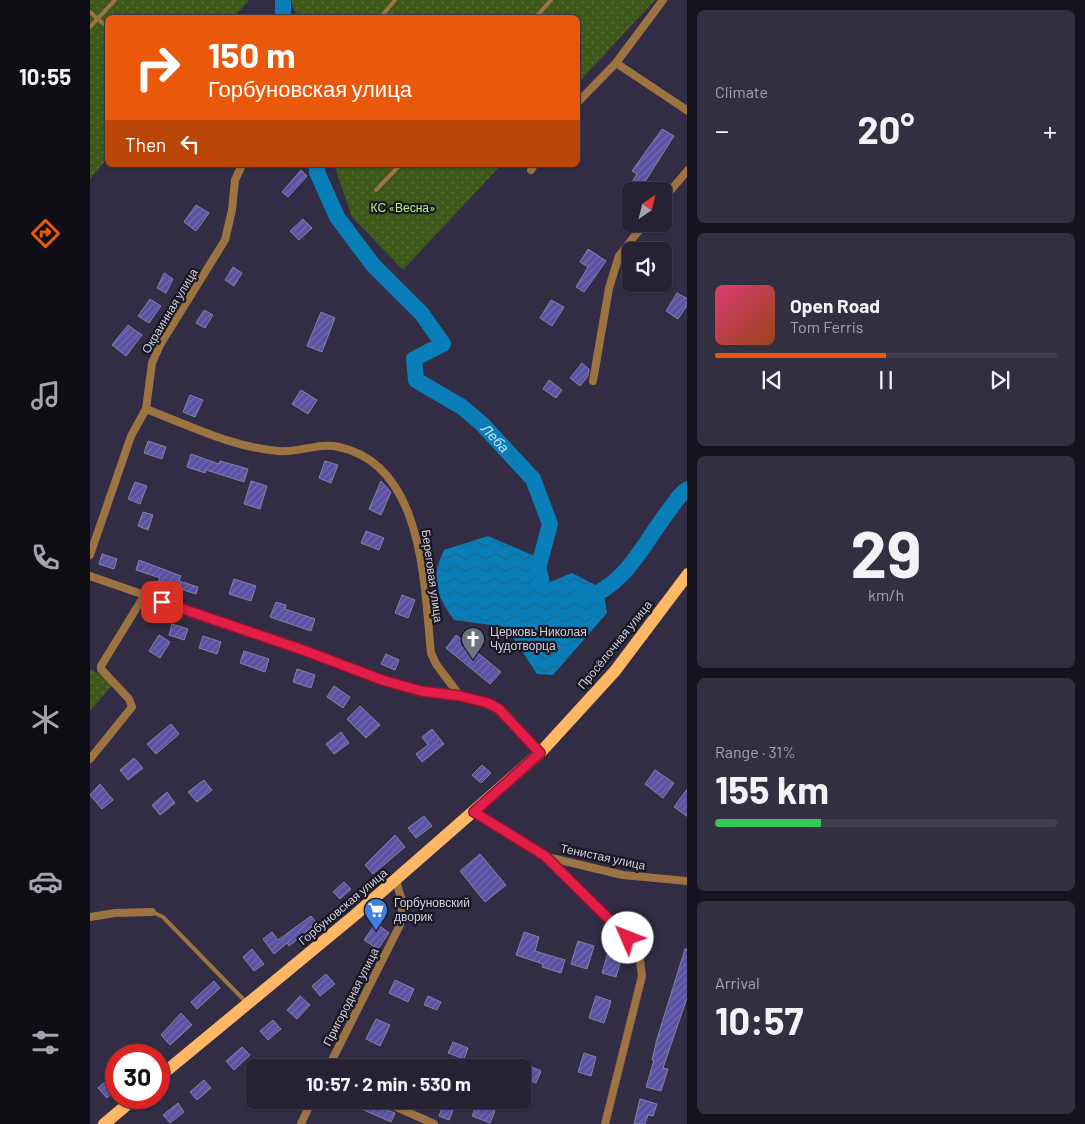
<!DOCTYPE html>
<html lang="en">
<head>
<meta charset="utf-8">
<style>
	:root { --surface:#262234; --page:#322f40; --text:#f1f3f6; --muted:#a4a4ac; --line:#423f4f; --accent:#ea580c }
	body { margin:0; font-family:Barlow,sans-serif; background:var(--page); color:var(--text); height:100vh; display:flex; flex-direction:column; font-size:19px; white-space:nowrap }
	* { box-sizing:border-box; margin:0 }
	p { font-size:16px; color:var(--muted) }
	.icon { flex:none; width:28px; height:28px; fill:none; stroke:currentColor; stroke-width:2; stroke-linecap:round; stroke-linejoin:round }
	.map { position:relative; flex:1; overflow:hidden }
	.side { display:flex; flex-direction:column; gap:10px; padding:10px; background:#15131d; width:398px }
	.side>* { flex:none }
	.banner { position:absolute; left:15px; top:15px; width:475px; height:152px; border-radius:8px; box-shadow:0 1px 4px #0004,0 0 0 1px var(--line); background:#ea580c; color:#fff; overflow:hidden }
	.needle { width:32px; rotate:35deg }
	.controls { position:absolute; left:532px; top:182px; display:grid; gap:10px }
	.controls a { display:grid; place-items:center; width:50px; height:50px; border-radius:8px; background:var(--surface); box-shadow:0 1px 4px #0004,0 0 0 1px var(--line); font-size:25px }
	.speed { position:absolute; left:15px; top:1044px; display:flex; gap:10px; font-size:25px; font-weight:700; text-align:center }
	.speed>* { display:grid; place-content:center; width:65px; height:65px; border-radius:50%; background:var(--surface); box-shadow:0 1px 4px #0004,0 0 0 1px var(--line); line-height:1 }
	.speed .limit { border:8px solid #d22; background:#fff; color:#111 }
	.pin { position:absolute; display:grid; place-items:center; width:42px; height:42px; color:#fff; margin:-21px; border-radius:10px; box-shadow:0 2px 8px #0006 }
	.me { position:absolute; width:55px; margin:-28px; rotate:314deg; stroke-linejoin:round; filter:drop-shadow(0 0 4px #0008) }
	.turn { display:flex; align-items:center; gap:18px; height:105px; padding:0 20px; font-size:22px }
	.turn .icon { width:65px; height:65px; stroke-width:2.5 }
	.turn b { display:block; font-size:35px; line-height:42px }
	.then { display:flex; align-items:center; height:48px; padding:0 20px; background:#0003; gap:10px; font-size:19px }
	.big { font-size:38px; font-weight:700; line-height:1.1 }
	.side .tile { flex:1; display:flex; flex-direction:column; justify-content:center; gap:8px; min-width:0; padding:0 18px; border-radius:8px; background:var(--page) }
	.side .dial { align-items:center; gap:0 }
	.dial b { font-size:65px; line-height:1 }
	.song { display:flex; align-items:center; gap:15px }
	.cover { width:60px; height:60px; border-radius:8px; background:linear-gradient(135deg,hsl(340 70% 55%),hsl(20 70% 35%)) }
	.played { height:5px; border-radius:2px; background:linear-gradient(90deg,var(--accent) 50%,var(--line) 50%) }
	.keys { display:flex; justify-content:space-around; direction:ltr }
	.heat { display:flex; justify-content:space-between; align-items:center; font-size:28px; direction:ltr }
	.charge { height:8px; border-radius:4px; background:linear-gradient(90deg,#34c759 31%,var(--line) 0) }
	.trip { position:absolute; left:156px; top:1059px; width:285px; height:50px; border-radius:8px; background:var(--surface); box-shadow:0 1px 4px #0004,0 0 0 1px var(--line); font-weight:700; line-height:50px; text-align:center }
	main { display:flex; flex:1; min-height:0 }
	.menu { display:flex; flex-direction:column; width:90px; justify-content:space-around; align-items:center; background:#0f0e15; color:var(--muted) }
	.menu .icon { width:35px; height:35px }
	.menu .selected { color:var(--accent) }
	.menu b { font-size:22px; color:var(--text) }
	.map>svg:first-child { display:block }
	.garden { fill:url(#garden-dots) }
	.water { fill:url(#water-waves) }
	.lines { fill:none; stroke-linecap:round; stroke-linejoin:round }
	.river { stroke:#097eb9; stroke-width:16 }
	.building { fill:url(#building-hatch); stroke:#8383a0 }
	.lane { stroke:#9d7342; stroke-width:4 }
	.street { stroke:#9d7342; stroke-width:8 }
	.primary { stroke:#fdb765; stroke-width:12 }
	.route-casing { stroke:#92132f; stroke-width:12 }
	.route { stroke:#e11d48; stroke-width:9 }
	.labels { text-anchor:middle; stroke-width:4.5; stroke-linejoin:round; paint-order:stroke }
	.park-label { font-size:12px; fill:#baf079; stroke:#191722 }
	.street-label { font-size:12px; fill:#d2cfdf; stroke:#191722 }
	.poi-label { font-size:12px; fill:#d2cfdf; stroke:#191722; text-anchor:start }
	.water-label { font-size:14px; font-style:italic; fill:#cbe1f1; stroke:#191722 }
</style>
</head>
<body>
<main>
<nav class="menu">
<b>10:55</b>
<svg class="icon selected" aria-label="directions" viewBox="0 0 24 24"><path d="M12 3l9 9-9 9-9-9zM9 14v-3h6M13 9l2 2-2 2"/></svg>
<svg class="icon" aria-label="music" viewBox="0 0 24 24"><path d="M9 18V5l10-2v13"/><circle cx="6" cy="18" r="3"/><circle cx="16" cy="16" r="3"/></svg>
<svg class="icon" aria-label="phone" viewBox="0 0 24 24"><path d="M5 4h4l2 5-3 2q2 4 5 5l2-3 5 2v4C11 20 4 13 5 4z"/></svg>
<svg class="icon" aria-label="climate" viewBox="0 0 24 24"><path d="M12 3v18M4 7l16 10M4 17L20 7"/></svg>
<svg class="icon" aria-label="car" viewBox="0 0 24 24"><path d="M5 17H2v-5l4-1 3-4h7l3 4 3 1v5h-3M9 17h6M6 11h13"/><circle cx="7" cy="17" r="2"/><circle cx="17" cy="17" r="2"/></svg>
<svg class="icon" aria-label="filters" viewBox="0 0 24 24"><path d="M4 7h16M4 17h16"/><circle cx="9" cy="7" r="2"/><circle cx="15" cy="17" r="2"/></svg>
</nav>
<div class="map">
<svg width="598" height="1124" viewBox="0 0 598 1124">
	<defs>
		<pattern id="garden-dots" width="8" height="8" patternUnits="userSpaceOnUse" patternTransform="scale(1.25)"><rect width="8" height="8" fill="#3e581a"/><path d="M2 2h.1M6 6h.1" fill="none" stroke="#596f3b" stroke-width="1.8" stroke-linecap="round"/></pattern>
		<pattern id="water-waves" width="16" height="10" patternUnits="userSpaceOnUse" patternTransform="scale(1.25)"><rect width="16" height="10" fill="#097eb9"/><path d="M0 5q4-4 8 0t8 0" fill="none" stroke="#1c6890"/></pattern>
		<pattern id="building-hatch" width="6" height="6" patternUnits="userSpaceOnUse" patternTransform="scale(1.25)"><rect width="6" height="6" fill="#5b52a4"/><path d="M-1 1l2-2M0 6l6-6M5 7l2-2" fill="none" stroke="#726ab0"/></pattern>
	</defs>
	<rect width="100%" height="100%" fill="#322d45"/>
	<!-- garden -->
	<g class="garden">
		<path d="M0,0H159L144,17L18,18L17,159L0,179Z"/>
		<path d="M201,0H565L488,83V18H207Z"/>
		<path d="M244,165H411L313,270L262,217Z"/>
		<path d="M0,669L25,682L0,711Z"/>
	</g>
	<!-- water -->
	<path class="water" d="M398,536L454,560L460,582L482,573L513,589L517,613L463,675L447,674L416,627L364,620C346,594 340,580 354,550Z"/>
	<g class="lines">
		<!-- river -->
		<g class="river">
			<path d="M193,0V18"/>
			<path id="s1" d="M227,165V172L247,217L283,265L332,314L353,344L324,359L326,380L372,407L392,424L443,479L460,524L448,569L451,579"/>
			<path d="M494,599C538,584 553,543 580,509C585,502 590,493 598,489"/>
		</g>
	</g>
	<!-- building -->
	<g class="building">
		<path d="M572,129L584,136L549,191H541V202L533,197L547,174L542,171Z"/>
		<path d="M211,170L217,176L198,197L192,192Z"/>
		<path d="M106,205L119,213L106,231L94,222Z"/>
		<path d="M213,219L222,228L209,240L200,231Z"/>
		<path d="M498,249L516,261L494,292L486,287L498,267L490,262Z"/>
		<path d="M143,267L152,273L144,286L135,280Z"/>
		<path d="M74,273L83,279L76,293L67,288Z"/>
		<path d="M587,293L598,299V304L588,319L576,311Z"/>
		<path d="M60,299L71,306L59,323L48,316Z"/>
		<path d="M461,300L474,307L462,326L450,318Z"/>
		<path d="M114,310L123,315L115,328L106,323Z"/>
		<path d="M231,312L245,318L232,352L217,346Z"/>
		<path d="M38,325L52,335L36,356L22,345Z"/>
		<path d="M492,363L499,369L498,376L490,386L480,378Z"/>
		<path d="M459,380L472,390L466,398L453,389Z"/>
		<path d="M211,390L227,400L218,414L202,404Z"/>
		<path d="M100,395L113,400L105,417L93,412Z"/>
		<path d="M58,441L76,447L72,459L54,453Z"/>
		<path d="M101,454L129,464L130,461L158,469L154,482L116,470L115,473L97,467Z"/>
		<path d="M235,461L248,465L241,483L229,478Z"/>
		<path d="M161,481L177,486L170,509L154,504Z"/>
		<path d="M291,481L301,492L291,515L279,509Z"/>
		<path d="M45,482L57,486L50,504L38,499Z"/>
		<path d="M53,512L63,515L58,530L48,526Z"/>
		<path d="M276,531L294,538L289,550L271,543Z"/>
		<path d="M12,554L27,559L24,569L9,564Z"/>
		<path d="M49,560L91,576L89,581L108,587L106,594L68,582L70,578L46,570Z"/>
		<path d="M144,579L166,586L161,601L139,594Z"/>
		<path d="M312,595L325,600L318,618L305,613Z"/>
		<path d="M186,602L196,605L195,609L225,619L221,631L180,617Z"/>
		<path d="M82,624L98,629L94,640L79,635Z"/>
		<path d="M69,635L80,642L70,658L59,651Z"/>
		<path d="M366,635L411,672L400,684L356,648Z"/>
		<path d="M113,636L131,642L127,654L109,648Z"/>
		<path d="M154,651L179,659L175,672L150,663Z"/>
		<path d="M296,654L309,660L305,670L291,664Z"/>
		<path d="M207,669L225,675L221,688L203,682Z"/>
		<path d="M244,686L260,697L253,708L237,697Z"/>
		<path d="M270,706L290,725L276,738L257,719Z"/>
		<path d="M81,724L89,734L66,754L57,744Z"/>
		<path d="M342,729L354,744L332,762L326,754L338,745L332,737Z"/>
		<path d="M251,732L259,743L244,754L236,744Z"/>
		<path d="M44,758L53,768L38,780L30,770Z"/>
		<path d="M392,765L401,773L391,783L382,775Z"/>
		<path d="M565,770L584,783L573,798L555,784Z"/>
		<path d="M114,780L122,790L107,802L98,792Z"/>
		<path d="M10,784L23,800L12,809L0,795Z"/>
		<path d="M598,788V817L584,807Z"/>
		<path d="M77,792L85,803L70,815L62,805Z"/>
		<path d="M334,816L342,826L326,838L318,828Z"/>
		<path d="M305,835L315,847L283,874L275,865Z"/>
		<path d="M390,854L416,885L395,902L370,871Z"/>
		<path d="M254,882L261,889L250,899L243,892Z"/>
		<path d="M221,916L227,923L199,946L197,943L184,954L173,939L182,932L188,940Z"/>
		<path d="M286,923L299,933L288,949L274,940Z"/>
		<path d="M434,932L449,937L445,951L475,960L471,973L452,967L453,964L426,955Z"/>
		<path d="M488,941L504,946L497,969L481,964Z"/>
		<path d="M162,949L174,964L164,971L153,957Z"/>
		<path d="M595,949H598V995L573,1068L578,1069L571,1091L556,1087L564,1060H562L567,1039Z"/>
		<path d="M518,952L532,956L526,977L512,973Z"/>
		<path d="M236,974L245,984L230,996L222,986Z"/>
		<path d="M305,980L324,989L318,1002L299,993Z"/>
		<path d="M124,981L130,988L107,1009L101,1002Z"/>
		<path d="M210,996L220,1005L207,1019L197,1010Z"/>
		<path d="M338,996L351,1002L347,1010L334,1005Z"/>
		<path d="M506,996L521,1001L514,1023L499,1018Z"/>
		<path d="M91,1013L102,1025L80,1045L71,1035Z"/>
		<path d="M286,1019L300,1025L290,1046L276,1039Z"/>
		<path d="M183,1020L191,1029L178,1040L170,1031Z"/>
		<path d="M363,1042L378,1048L374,1059L358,1053Z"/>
		<path d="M152,1047L160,1055L144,1070L136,1061Z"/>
		<path d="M494,1053L506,1057L501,1076L488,1072Z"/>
		<path d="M432,1063L451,1071L446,1083L432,1077Z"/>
		<path d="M26,1072V1090L17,1098L8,1088Z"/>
		<path d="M114,1080L121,1088L107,1100L100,1092Z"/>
		<path d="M550,1099L567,1104L563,1116L558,1115L555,1124H544Z"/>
		<path d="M270,1100L305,1113L301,1122L267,1107Z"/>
		<path d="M355,1101L365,1105L359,1120L349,1116Z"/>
		<path d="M88,1103L94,1112L80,1123L73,1115Z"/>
		<path d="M387,1104L405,1111L400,1123L382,1116Z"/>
	</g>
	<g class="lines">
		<!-- lane -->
		<g class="lane">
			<path d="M0,12L18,28"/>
			<path d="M290,18L305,0"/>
			<path d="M445,18L461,0"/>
			<path d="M0,27L25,0"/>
			<path d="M286,190L310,165"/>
			<path d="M62,912L73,917L155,1001"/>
		</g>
		<!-- street -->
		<g class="street">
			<path d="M526,63L598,111"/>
			<path d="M488,102L526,63L573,0"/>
			<path d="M441,170L444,165"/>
			<path d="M574,198L598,170"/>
			<path d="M503,381L519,288L529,256L554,224"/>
			<path d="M56,409C98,425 144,448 189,451C210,453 228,442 249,447C334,465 334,585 341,653L346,664L370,696"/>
			<path d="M0,555L41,436L56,409L62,363L70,345L135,240L142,210L145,180L152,165"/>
			<path d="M0,576L213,650L292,680L331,691L370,696L398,703L409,709L450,753"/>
			<path d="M0,759L42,707L39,699L11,669V666L54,596"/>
			<path d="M384,812L455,856L538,938L549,952L552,976L515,1124"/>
			<path d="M457,857L533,875L598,881"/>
			<path d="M0,917L25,913L62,912"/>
			<path d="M238,1068L310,925L313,904L306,881"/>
			<path d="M291,1100L344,1124"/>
			<path d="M211,1124L222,1100"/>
		</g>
		<!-- primary -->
		<g class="primary">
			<path d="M69,1077L265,915L450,753L525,671L598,574"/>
			<path d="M14,1124L45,1098"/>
		</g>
	</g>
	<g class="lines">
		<!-- route casing -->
		<g class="route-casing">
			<path id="route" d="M72,602L213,650L292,680L331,691L370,696L398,703L409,709L450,753L384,812L455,856L538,938"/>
		</g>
		<!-- route -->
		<use href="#route" class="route"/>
	</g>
	<!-- icons -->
	<defs>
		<g id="church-pin" transform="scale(1.25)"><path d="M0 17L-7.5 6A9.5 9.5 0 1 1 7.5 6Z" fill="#6b7280" stroke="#191722"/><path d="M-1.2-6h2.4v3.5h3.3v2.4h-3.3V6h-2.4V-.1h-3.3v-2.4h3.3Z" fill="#fff"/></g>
		<g id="supermarket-pin" transform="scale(1.25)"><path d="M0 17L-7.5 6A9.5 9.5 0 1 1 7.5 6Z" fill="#3f7fe0" stroke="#191722"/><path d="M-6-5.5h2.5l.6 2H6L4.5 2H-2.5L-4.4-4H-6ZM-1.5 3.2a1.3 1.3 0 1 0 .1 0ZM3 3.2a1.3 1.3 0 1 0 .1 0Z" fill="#fff"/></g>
	</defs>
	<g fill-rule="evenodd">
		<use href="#church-pin" x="383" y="639"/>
		<use href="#supermarket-pin" x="286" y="910"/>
	</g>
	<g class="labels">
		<!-- park labels -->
		<g class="park-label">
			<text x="313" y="212">КС «Весна»</text>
		</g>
		<!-- street labels -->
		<g class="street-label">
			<text transform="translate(80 311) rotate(-59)" y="4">Окраинная улица</text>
			<text transform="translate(342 576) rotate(82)" y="4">Береговая улица</text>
			<text transform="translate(525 645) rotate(-51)" y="4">Просёлочная улица</text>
			<text transform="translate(513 857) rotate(12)" y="4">Тенистая улица</text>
			<text transform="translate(253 907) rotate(-40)" y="4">Горбуновская улица</text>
			<text transform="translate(261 997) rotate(-63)" y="4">Пригородная улица</text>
		</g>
		<!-- poi labels -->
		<g class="poi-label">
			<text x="400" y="636">Церковь Николая<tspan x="400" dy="14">Чудотворца</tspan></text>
			<text x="304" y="907">Горбуновский<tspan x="304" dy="14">дворик</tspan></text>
		</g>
		<!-- water labels -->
		<g class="water-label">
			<text dy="5" stroke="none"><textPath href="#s1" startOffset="375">Леба</textPath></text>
		</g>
	</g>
</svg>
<div class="controls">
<a><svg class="needle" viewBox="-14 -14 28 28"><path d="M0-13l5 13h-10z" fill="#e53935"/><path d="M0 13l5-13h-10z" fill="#a4a4ac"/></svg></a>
<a><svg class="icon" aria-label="sound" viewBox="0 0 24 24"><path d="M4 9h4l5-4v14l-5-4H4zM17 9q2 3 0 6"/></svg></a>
</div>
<div class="speed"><div class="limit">30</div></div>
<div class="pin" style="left:72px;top:602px;background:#d93025"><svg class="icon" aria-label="arrive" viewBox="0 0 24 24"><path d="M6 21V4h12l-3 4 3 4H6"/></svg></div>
<svg class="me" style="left:538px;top:938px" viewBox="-20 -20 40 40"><circle r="19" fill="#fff"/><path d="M0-13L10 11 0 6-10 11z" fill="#e11d48"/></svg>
<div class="trip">10:57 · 2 min · 530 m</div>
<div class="banner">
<div class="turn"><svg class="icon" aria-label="right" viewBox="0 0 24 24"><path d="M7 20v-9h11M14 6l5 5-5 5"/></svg><div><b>150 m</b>Горбуновская улица</div></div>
<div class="then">Then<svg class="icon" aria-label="left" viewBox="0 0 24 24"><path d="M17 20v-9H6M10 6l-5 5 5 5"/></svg></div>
</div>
</div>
<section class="side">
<div class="tile"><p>Climate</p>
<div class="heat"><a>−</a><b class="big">20°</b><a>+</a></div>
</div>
<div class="tile">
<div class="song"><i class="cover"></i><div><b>Open Road</b><p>Tom Ferris</p></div></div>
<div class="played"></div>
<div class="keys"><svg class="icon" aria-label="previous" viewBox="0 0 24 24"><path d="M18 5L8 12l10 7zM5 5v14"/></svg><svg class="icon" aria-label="pause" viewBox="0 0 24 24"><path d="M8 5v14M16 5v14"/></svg><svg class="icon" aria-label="next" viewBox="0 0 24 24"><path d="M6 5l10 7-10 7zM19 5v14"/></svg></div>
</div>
<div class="tile dial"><b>29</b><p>km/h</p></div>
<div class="tile"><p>Range · 31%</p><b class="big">155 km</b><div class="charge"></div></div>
<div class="tile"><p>Arrival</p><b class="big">10:57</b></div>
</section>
</main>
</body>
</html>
